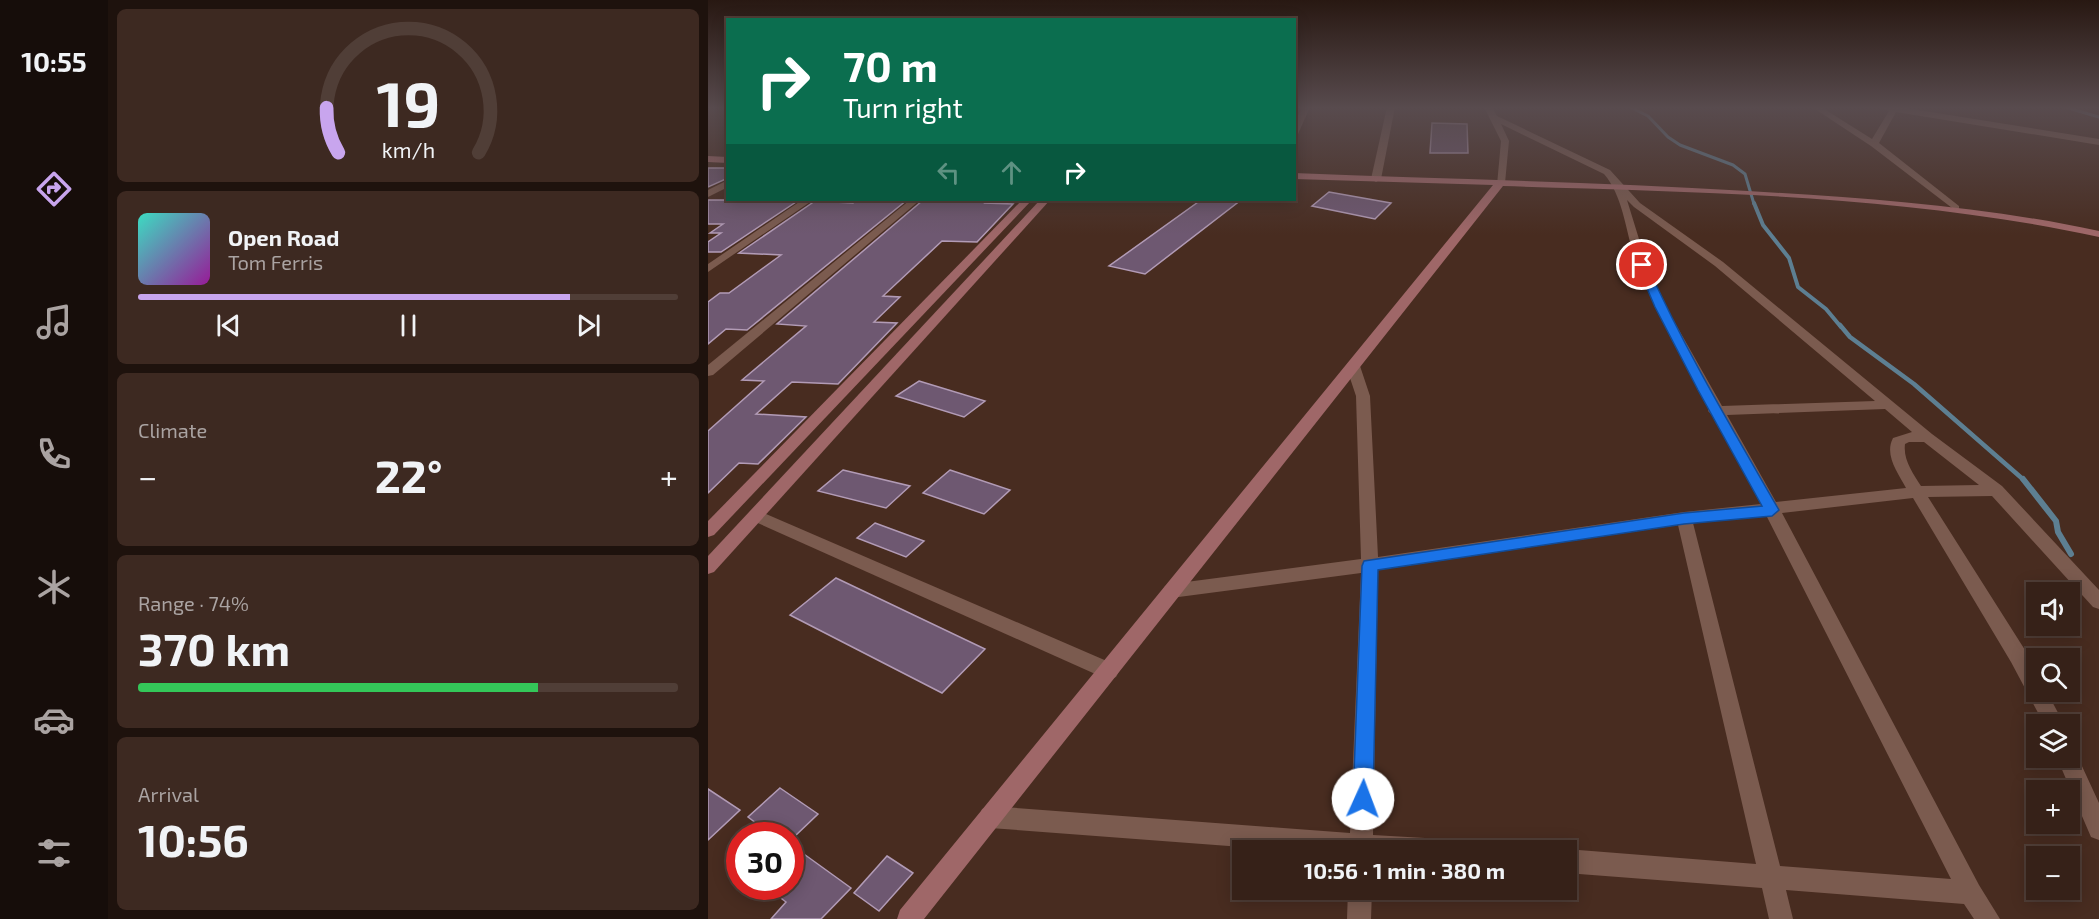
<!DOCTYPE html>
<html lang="en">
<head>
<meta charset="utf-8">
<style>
	:root { --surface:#362118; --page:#3d2921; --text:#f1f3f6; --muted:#aaa3a2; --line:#503e37; --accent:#c8a5ee }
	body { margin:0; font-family:"Exo 2",sans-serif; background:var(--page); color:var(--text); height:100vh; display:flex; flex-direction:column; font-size:22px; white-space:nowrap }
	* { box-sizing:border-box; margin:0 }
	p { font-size:20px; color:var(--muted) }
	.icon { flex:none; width:33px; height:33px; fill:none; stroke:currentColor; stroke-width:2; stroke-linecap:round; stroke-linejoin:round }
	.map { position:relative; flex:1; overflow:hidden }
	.side { display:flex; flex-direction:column; gap:9px; padding:9px; background:#1e120d; width:600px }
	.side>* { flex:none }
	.top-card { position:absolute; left:18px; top:18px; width:570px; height:183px; border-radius:0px; box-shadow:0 3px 15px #0003,0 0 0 2px var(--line); background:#0b6e4f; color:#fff; overflow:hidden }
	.controls { position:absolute; left:1318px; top:582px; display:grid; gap:12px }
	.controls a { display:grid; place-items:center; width:54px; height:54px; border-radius:0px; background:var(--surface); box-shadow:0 3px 15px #0003,0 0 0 2px var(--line); font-size:30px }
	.speed { position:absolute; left:18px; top:822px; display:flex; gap:12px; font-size:30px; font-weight:700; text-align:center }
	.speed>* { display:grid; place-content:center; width:78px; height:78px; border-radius:50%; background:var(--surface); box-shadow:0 3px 15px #0003,0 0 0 2px var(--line); line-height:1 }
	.speed .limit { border:9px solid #d22; background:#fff; color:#111 }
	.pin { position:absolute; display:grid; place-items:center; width:51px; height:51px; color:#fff; margin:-26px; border:3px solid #fff; border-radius:50%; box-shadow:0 2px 6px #0007 }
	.me { position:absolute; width:66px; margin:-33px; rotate:2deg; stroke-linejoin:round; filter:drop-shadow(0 0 4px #0008) }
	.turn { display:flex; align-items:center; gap:21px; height:126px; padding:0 18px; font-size:27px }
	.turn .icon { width:78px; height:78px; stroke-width:2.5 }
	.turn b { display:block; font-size:42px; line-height:51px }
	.lanes { display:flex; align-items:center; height:57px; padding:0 18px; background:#0003; justify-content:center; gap:30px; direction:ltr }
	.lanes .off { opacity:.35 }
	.big { font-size:45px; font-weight:700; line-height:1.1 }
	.side .tile { flex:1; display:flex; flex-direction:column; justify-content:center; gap:9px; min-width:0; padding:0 21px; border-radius:9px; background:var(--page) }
	.side .dial { align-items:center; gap:0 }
	.dial svg { height:156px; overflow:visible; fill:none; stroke:var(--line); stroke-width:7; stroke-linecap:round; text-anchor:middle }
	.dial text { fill:var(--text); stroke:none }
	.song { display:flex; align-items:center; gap:18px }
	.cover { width:72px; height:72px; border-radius:9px; background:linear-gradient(135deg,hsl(170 70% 55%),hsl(300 70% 35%)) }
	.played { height:6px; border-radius:3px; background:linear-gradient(90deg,var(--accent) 80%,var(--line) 80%) }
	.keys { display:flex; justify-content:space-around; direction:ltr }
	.heat { display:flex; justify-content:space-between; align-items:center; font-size:33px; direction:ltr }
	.charge { height:9px; border-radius:4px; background:linear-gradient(90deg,#34c759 74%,var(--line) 0) }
	.trip { position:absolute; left:524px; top:840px; width:345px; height:60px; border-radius:0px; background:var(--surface); box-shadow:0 3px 15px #0003,0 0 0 2px var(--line); font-weight:700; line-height:60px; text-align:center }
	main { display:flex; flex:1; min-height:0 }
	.tab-bar { display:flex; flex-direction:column; width:108px; justify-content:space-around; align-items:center; background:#160d0a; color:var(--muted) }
	.tab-bar .icon { width:42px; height:42px }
	.tab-bar .on { color:var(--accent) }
	.tab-bar b { font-size:27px; color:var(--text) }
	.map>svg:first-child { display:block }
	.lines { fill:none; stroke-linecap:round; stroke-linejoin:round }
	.stream-far3 { stroke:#5d7f92; stroke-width:3 }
	.stream-far2 { stroke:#5d7f92; stroke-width:4 }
	.stream-far1 { stroke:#5d7f92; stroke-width:4.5 }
	.stream { stroke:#5d7f92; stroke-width:6 }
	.building { fill:#6e5871; stroke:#b29bb6; stroke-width:1.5 }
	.street { fill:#7b5b4f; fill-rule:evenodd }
	.secondary { fill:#9f6768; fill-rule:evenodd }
	.route { fill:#1a73e8; stroke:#114b97; stroke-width:1.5 }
</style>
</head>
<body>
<main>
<nav class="tab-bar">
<b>10:55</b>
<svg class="icon on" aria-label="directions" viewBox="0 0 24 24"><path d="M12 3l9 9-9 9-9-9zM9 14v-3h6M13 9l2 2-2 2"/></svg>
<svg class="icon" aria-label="music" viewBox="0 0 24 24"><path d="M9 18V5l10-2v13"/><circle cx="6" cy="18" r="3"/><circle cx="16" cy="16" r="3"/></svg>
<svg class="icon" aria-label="phone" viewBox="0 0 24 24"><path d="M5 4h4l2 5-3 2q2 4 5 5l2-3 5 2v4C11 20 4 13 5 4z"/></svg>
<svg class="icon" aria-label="climate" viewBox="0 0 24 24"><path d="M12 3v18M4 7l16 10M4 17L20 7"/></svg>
<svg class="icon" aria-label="car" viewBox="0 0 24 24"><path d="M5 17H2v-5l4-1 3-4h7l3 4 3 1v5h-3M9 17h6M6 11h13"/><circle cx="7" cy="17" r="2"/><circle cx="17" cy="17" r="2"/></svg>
<svg class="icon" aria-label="filters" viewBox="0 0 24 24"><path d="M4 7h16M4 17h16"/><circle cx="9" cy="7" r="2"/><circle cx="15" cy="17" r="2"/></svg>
</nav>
<section class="side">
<div class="tile dial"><svg viewBox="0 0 100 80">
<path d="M14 69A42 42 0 1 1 86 69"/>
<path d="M14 69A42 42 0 0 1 8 46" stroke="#c8a5ee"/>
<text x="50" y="56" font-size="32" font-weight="700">19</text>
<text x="50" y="72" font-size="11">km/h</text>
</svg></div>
<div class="tile">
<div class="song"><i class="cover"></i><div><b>Open Road</b><p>Tom Ferris</p></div></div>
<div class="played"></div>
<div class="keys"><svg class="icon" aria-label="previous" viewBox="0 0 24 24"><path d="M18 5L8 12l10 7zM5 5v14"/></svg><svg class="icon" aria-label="pause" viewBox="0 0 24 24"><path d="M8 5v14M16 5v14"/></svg><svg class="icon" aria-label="next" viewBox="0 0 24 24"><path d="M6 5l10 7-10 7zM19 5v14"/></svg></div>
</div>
<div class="tile"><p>Climate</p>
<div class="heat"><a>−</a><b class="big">22°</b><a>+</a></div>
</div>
<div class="tile"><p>Range · 74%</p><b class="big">370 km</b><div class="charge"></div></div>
<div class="tile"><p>Arrival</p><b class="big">10:56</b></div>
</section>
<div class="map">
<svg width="1391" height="919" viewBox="0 0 1391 919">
	<rect width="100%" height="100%" fill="#482c20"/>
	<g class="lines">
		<!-- stream-far3 -->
		<g class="stream-far3">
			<path d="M922,107L940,116L960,137L972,145L1025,165L1037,174L1046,204"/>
			<path d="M1357,107L1391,117"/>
		</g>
		<!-- stream-far2 -->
		<path class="stream-far2" d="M1046,203L1055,225L1081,258L1090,287L1118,309L1133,327"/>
		<!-- stream-far1 -->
		<path class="stream-far1" d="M1132,325L1142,337L1206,384L1317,481"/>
		<!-- stream -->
		<path class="stream" d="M1315,479L1348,521L1350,532L1363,554"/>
	</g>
	<!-- building -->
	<g class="building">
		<path d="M724,123L759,124L760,153H722Z"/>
		<path d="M0,168H20V178L0,187Z"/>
		<path d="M621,192L683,203L667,219L604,206Z"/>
		<path d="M0,200H91L13,252H0V242L13,233H2L15,224H0Z"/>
		<path d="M149,200H199L39,330L18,329L0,344V302L12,293H21L73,255L31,253L107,201L145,203Z"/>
		<path d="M260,200H280L277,203L305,204L269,242L234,241L175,296L192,297L166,322L189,323L130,384L84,382L48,414L98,417L50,464L31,463L0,493V431L56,381L34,380L98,326L69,324L214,201L257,202Z"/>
		<path d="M493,200H533L437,274L401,266Z"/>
		<path d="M211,381L277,401L256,417L188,396Z"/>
		<path d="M135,470L202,486L178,508L110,491Z"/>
		<path d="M242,470L302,490L276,514L215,493Z"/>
		<path d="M167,523L216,541L198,557L149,538Z"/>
		<path d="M128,578L277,649L234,693L82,615Z"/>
		<path d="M72,788L110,814L87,836H65L40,817Z"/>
		<path d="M0,789L32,810L0,840Z"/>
		<path d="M82,844L143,888L113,919H63L78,902L57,886H82Z"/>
		<path d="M179,856L205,873L171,911L146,893Z"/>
	</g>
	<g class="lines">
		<!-- street -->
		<g class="street">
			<path d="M594,107H602L590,134L586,136V124Z"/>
			<path d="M679,107H687L673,179L668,182L663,179Z"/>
			<path d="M776,107H784L789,116L902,170L932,203L1015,262L1224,434L1294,486L1391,590V609L1385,607L1284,496L1220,497L1317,650L1329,672V692H1339L1356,724H1336L1303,662L1205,498L1074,513L1271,885L1292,919H1266L1256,904L1078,890L1085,919H1061L1054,888L858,873V850H855L858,849L1048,864L970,525L670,570L665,835L717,838L725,842L728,850H573L282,828L274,825L271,817L274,809L282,806L642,833L653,573L463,598L457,596L454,591L457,586L463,584L653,559L648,396L638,366L640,363L645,362L652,366L662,396L670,557L976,512L1053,504L1004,415L1000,411L1001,409C976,363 950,317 930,268C918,238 917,198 896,174L793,124L801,141L797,183L789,185L793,141ZM919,200L926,207L1007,266L1167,401L1014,406L958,307L939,265ZM1177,409L1204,432L1185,438C1176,455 1190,473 1198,488L1068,502L1019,415ZM1201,442H1216L1271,485L1213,486C1205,473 1195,460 1197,444ZM1058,515L1243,879L1072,866L985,523Z"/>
			<path d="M1104,107H1113L1164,139L1181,111L1169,107H1191L1391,139V145L1188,112L1171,143L1251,206V210L1248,211L1163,146Z"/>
			<path d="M20,180V187L0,197V190Z"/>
			<path d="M94,200H105L0,272V264Z"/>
			<path d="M202,200H212L5,375L0,376V365Z"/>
			<path d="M49,510L408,665L411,671L408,677L401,680L394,677L43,520L41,516L43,512Z"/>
			<path d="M1362,749L1367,751L1391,803V840L1383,837L1349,758H1362Z"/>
			<path d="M640,890H664L663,919H639Z"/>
		</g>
		<!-- secondary -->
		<g class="secondary">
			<path d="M0,156L20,157V163L0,162Z"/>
			<path d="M586,173C738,179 889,182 1040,191C1158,198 1275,206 1391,231V237C1198,195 992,192 795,186L216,919H189L192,910L785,185L586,179Z"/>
			<path d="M314,200H324L6,535L0,537V521Z"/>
			<path d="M332,200H342L6,572L0,574V556Z"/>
		</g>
	</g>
	<!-- sky -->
	<linearGradient id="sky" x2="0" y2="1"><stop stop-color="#281812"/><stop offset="0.46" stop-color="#584b4e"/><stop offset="1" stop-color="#584b4e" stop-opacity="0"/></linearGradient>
	<rect width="1391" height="235" fill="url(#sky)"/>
	<!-- route -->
	<path class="route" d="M934,262L939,265C977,350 1025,430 1071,510L1064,516L976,524L670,570L665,799L662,806L655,809L648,806L645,799L654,566L656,561L976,513L1054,506L990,390L947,307L929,265Z"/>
</svg>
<div class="controls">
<a><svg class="icon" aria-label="sound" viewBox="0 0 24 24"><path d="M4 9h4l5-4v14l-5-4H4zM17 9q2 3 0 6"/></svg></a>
<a><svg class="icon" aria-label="search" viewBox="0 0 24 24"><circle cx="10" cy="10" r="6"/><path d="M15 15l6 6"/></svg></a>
<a><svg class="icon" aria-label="layers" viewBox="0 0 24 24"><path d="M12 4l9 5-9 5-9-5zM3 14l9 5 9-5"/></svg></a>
<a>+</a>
<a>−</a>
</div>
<div class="speed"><div class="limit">30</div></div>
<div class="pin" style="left:934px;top:265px;background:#d93025"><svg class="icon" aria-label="arrive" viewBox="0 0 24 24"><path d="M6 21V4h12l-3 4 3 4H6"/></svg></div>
<svg class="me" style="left:655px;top:799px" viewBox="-20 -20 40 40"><circle r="19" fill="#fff"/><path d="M0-13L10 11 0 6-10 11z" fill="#1a73e8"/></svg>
<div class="trip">10:56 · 1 min · 380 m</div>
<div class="top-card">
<div class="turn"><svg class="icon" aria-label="right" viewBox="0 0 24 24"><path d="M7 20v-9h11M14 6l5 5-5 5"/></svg><div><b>70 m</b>Turn right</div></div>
<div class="lanes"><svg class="icon off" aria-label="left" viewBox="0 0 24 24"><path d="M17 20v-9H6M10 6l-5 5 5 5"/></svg><svg class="icon off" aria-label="ahead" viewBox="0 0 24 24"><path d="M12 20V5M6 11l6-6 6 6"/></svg><svg class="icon" aria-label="right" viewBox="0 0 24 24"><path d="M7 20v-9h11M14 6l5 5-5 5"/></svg></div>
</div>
</div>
</main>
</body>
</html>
